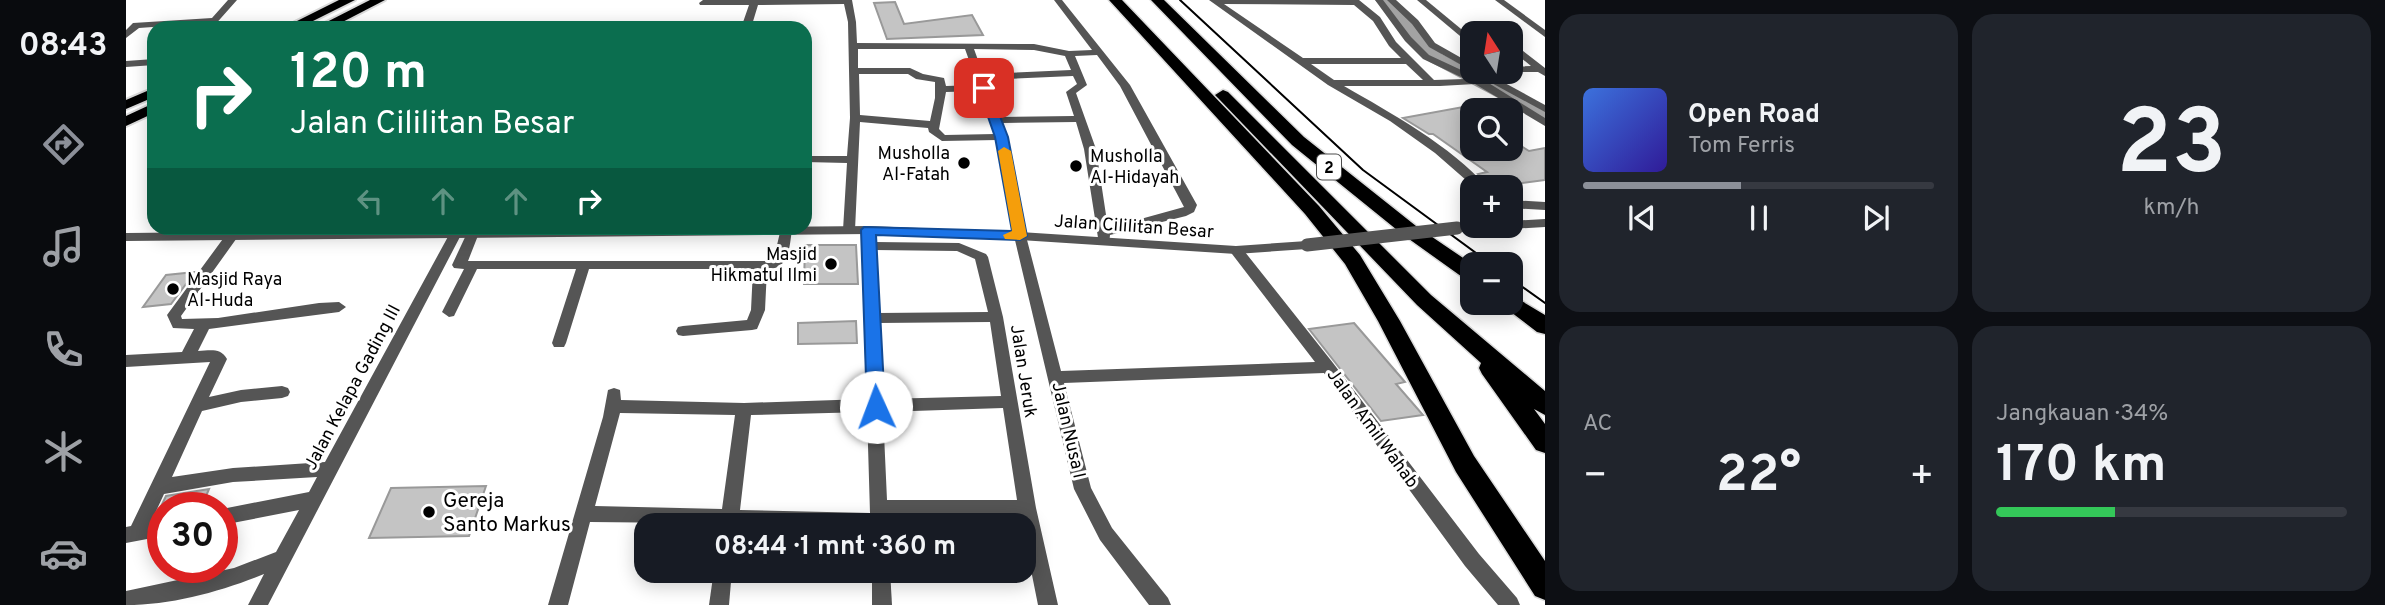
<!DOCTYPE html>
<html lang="id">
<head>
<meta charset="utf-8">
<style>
	:root { --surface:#171b24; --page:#20242c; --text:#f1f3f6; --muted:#9ea1a6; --line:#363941; --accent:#8c9099 }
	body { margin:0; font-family:Overpass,sans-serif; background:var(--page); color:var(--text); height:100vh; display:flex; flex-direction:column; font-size:26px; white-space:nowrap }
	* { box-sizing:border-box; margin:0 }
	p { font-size:23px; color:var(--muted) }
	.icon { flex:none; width:38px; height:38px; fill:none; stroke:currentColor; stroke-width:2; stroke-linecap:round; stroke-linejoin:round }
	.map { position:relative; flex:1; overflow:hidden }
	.panel { display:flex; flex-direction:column; gap:14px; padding:14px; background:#0d0f14; width:840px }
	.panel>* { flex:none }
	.hud { position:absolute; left:21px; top:21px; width:665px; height:214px; border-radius:21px; box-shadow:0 4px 18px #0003; background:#0b6e4f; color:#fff; overflow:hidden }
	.needle { width:46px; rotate:348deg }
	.controls { position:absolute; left:1334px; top:21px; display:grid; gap:14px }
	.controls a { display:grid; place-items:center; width:63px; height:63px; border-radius:14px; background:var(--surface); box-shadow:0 4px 18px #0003; font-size:35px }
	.speed { position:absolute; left:21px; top:492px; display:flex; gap:14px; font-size:35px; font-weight:700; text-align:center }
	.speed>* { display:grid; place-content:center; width:91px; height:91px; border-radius:50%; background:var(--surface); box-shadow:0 4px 18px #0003; line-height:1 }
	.speed .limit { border:10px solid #d22; background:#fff; color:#111 }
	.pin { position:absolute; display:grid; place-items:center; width:60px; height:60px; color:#fff; margin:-30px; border-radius:14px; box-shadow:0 4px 10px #0006 }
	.me { position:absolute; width:77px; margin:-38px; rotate:358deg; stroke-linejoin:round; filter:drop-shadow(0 0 5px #0008) }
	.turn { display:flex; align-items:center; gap:24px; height:147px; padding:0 28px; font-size:32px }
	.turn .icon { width:91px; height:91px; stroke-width:2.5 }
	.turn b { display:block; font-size:49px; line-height:60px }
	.lanes { display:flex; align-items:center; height:66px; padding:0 28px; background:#0003; justify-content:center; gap:35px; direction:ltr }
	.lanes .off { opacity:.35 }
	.big { font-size:52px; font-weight:700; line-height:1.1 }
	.panel .tile { flex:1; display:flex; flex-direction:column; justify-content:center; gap:10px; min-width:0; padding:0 24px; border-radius:21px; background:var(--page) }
	.panel .dial { align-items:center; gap:0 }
	.dial b { font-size:91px; line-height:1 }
	.song { display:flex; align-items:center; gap:21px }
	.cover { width:84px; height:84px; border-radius:10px; background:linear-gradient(135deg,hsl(220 70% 55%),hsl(250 70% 35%)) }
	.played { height:7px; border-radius:4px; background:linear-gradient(90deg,var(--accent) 45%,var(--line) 45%) }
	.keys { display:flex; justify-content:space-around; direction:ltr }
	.heat { display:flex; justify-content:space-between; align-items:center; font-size:38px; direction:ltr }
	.charge { height:10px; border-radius:5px; background:linear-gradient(90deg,#34c759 34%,var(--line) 0) }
	.panel .tiles { flex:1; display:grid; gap:14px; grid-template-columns:repeat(2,1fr) }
	.trip { position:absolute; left:508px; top:513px; width:402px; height:70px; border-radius:21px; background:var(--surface); box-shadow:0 4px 18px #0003; font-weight:700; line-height:70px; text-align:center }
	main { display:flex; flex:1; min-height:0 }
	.tabs { display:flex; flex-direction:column; width:126px; justify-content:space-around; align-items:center; background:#090b0e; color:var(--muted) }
	.tabs .icon { width:49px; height:49px }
	.tabs .selected { color:var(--accent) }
	.tabs b { font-size:32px; color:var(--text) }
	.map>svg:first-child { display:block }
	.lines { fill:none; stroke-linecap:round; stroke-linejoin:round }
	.river { fill:#a3a3a3; fill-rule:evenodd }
	.building { fill:#c4c4c4; stroke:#999; stroke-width:2 }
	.trunk-casing { stroke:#dbdbdb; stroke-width:4 }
	.motorway-casing { stroke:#dbdbdb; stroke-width:3 }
	.minor { fill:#555; fill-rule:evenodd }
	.tertiary { fill:#555; fill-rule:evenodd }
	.trunk { fill:#000; fill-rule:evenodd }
	.motorway { fill:#000; fill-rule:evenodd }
	.tram { stroke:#000; stroke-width:2 }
	.tertiary-bridge { stroke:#555; stroke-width:13 }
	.route { fill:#1a73e8; stroke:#114b97; stroke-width:2 }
	.slow { fill:#f59e0b }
	.poi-dot { fill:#000; stroke:#fff; stroke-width:2.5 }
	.labels { text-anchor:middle; stroke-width:6; stroke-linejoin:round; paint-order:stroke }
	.shield { fill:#fff; stroke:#4c4c4c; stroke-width:2 }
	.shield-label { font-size:16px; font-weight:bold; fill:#000 }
	.poi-label { font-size:18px; fill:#000; stroke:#fff; text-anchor:end }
	.street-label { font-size:18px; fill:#000; stroke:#fff }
	.near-poi-label { font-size:21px; fill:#000; stroke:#fff; text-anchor:start }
</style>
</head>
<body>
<main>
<nav class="tabs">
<b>08:43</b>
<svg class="icon selected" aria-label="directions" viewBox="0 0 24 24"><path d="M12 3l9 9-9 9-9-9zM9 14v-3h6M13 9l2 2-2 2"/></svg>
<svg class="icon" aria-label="music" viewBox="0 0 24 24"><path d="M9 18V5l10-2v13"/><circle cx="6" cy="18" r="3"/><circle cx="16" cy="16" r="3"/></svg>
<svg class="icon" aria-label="phone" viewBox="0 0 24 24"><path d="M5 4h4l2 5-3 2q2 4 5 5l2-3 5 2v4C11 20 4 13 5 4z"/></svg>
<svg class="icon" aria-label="climate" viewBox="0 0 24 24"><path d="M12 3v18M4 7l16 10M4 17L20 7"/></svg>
<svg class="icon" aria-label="car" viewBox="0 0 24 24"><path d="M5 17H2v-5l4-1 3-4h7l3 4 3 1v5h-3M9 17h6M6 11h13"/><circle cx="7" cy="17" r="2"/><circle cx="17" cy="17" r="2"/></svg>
</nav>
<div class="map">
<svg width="1419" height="605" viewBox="0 0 1419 605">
	<rect width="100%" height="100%" fill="#fff"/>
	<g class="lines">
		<!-- river -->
		<path class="river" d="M1249,0H1265L1305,40L1316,54L1419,110V123L1304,62Z"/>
	</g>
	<!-- building -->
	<g class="building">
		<path d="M769,2L778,24L846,15L857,35L761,39L748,3Z"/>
		<path d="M1337,107L1346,113V149H1384V139L1403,151L1419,148V180L1364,187L1352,174L1361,172L1307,134H1303L1277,118Z"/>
		<path d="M679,245H730L732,284H678Z"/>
		<path d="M69,272L45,304L17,307L40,275Z"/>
		<path d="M730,321L731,343L672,344V323Z"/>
		<path d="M1228,323L1279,382L1270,384L1297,415L1255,421L1183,329Z"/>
		<path d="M360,486L343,536L243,538L265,488Z"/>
		<path d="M83,489L75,508H37V517L29,519L40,496Z"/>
	</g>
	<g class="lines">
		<!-- trunk casing -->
		<g class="trunk-casing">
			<g id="trunk">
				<path d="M213,0H229L173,28H157Z"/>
				<path d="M244,0H259L205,28H189Z"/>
				<path d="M28,88V97L0,109V100Z"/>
				<path d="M28,103V113L0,126V116Z"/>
			</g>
		</g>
		<!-- motorway casing -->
		<g class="motorway-casing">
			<g id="motorway">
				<path d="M983,0H996L1193,206L1234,255L1274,321L1348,456L1419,561V600L1409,596L1330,472L1252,321L1219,264L1179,214Z"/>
				<path d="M1025,0H1038L1178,137L1290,226L1346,264V281L1339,279L1276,234L1166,145Z"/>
				<path d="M1097,90L1102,92L1305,295L1419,391V415L1408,409L1419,424V453L1410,450L1356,374L1353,368L1355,363L1291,305L1092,98L1089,95Z"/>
				<path d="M1384,294L1419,315V334L1411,332L1377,306L1375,303H1384Z"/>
			</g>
		</g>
		<!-- minor -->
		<g class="minor">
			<path d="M102,0H111L87,27H81V23L13,28L0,38V30L7,23L86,18Z"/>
			<path d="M577,0H726L730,22L731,43L908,44L943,51L966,50L928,0H936L1004,85L1071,205L1068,212L1060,216L984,235L983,244H973L958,149L950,122L876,123L882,137L900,236L935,371L1189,362L1103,250L1110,246L1115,247L1207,363L1353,554L1391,598L1394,605H1372L1339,566L1198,373L938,383L965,488L986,528L1042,598L1045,605H1023L974,540L948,489L888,236L871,140L816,141L803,132L802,128L734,122L729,230L727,233H719L717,230L721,163L679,162V156H721L724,118L722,22L718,4L632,5L625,28H615L623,5H574L573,3ZM732,49H839L852,85L820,86L818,78L797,74L784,68H732ZM848,49L908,50L939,56L945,70L857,74ZM971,55L994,86L1058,207L982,228L970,149L950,93L961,85L949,56ZM733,74H782L790,79L809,82V98L804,121L734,115ZM947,76L951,84L940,92L948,116L874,117L860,80ZM854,91L869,134L819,135L813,129L820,92Z"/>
			<path d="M1083,0H1233L1254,17L1270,42L1308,80L1339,79L1297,59L1279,41L1249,0H1257L1285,37L1303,55L1361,82L1419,118V126L1349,84L1314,86H1218C1265,113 1325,146 1361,187H1348L1309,153L1264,121L1202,85ZM1098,4L1228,5L1247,21L1263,46L1275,58H1177ZM1185,64H1280L1297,80H1208Z"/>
			<path d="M1261,0H1270L1292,20L1309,43L1346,64V71L1303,47L1286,24Z"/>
			<path d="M1291,0H1300L1346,38V46Z"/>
			<path d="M1369,0H1378L1419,30V37Z"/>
			<path d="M1384,41L1419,68V76L1412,72H1381H1384V67L1405,66L1384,49Z"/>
			<path d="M28,59V65L0,67V61Z"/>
			<path d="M1366,76L1419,105V112L1362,81V77Z"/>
			<path d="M1384,200L1419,202V210L1384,208Z"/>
			<path d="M162,228H174L169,237L164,238L158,234Z"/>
			<path d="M250,228H262L257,236L252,237L246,233Z"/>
			<path d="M655,228H665L666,230C663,248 664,269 641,269L639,310L631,329L626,330L557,336L552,335L550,331L552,327L557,326L621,320L625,310L627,269H463L440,343L438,347H428L426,343L450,269H351L328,316L323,317L316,312L338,269L328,268L326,265L341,233L347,229L353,233L342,261H645L648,258Z"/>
			<path d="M330,229L336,233L142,605H122L138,574C96,591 46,605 0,605V591L108,568L150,552L173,510L96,525V509L183,492L191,477L107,482L38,494L25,522L37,520V536L0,543V527L5,526L84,362L0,367V355L56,352L68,329L47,328L41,315L102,232L107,231L113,235L55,316L56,319L92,318L193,303L213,302L220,307L213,312L83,329L72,351C83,351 94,347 101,359L83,397L115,390L156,386L162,388L164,392L162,396L156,398L115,402L76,411L46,477L107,468L199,462L324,233Z"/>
			<path d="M742,235L747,236L749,242L833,243L860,254L862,257L877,317L910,508L932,605H912L898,535V525H896L894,516H762V525L464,522L442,605H422L477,417L482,390L488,388L494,390L495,400L618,403L740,399L736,239ZM749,250L831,251L849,259L862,312L752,313ZM864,322L875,396L756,399L752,323ZM877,408L891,500H761L757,412ZM741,412L744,513L614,510L625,415ZM494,413L609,415L596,509L469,506Z"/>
			<path d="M588,570H606L603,605H583Z"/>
			<path d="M746,570H764L766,605H746Z"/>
		</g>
		<!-- tertiary -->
		<g class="tertiary">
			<path d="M1419,219V227L1331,232L1325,228L1331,224L1384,226V221Z"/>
			<path d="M743,226L894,232L1110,246L1181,241L1187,245L1181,249L1110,254L894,240L743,234L0,241V233Z"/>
		</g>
		<!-- trunk -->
		<use href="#trunk" class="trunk"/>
		<!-- motorway -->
		<use href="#motorway" class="motorway"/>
		<!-- tram -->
		<g class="tram">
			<path d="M1054,0L1237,170L1365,264"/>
			<path d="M1384,278L1419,303"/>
		</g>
		<!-- tertiary-bridge -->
		<path class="tertiary-bridge" d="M1181,245L1331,228"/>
	</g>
	<!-- route -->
	<path class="route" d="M858,85L863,88L882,137L901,236L894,240L750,235L759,407L756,412L750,414L743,412L741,407L735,230L738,227L886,231L869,137L852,88Z"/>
	<!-- slow -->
	<path class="slow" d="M878,147L885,151L901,236L894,240L879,239L877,235L886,231L872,151Z"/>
	<!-- markers -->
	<g class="poi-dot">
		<circle cx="838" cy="163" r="7"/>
		<circle cx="950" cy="166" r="7"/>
		<circle cx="705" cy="264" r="7"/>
		<circle cx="47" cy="289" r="7"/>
		<circle cx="303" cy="512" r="7"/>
	</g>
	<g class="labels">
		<!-- shield labels -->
		<rect class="shield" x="1191" y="154.5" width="24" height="25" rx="5"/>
		<g class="shield-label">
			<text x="1203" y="173">2</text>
		</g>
		<!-- poi labels -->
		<g class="poi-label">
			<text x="824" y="159">Musholla<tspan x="824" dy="21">Al-Fatah</tspan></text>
			<text x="964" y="162" text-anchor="start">Musholla<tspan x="964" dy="21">Al-Hidayah</tspan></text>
			<text x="691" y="260">Masjid<tspan x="691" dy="21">Hikmatul Ilmi</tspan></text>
			<text x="61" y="285" text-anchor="start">Masjid Raya<tspan x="61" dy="21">Al-Huda</tspan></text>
		</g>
		<!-- street labels -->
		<g class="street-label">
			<text transform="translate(1008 226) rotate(4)" y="6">Jalan Cililitan Besar</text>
			<text transform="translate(898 371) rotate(81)" y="6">Jalan Jeruk</text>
			<text transform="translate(226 387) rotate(-62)" y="6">Jalan Kelapa Gading III</text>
			<text transform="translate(1247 428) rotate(54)" y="6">Jalan Amil Wahab</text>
			<text transform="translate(943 430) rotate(77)" y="6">Jalan Nusa I</text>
		</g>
		<!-- near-poi labels -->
		<g class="near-poi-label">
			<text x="317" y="507">Gereja<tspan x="317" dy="24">Santo Markus</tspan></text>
		</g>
	</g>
</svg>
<div class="controls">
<a><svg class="needle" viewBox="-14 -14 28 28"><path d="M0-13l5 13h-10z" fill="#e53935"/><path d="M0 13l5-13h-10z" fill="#9ea1a6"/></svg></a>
<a><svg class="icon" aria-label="search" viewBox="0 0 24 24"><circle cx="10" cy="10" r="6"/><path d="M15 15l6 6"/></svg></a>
<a>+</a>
<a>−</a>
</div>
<div class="speed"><div class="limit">30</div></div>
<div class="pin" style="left:858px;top:88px;background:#d93025"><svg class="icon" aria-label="arrive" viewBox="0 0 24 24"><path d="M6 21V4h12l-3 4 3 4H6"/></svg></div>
<svg class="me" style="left:750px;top:407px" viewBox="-20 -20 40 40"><circle r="19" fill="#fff"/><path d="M0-13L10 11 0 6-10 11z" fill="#1a73e8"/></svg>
<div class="trip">08:44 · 1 mnt · 360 m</div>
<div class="hud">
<div class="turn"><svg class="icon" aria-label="right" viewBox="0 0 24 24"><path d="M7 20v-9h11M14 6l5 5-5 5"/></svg><div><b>120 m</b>Jalan Cililitan Besar</div></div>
<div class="lanes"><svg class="icon off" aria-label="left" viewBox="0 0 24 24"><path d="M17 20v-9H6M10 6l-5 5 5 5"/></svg><svg class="icon off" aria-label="ahead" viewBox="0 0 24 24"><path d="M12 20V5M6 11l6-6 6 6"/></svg><svg class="icon off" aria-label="ahead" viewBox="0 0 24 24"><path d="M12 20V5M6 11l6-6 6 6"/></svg><svg class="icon" aria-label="right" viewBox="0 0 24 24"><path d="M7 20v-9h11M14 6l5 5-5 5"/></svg></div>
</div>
</div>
<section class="panel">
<div class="tiles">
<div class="tile">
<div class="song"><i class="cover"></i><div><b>Open Road</b><p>Tom Ferris</p></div></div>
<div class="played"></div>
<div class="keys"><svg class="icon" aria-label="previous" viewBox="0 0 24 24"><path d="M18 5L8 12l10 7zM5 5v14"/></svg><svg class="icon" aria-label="pause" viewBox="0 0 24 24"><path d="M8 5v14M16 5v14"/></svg><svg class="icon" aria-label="next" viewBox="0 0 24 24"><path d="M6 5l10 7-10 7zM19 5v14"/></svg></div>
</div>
<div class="tile dial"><b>23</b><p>km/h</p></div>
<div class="tile"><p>AC</p>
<div class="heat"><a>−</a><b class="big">22°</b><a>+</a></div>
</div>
<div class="tile"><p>Jangkauan · 34%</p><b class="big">170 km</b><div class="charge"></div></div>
</div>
</section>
</main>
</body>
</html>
